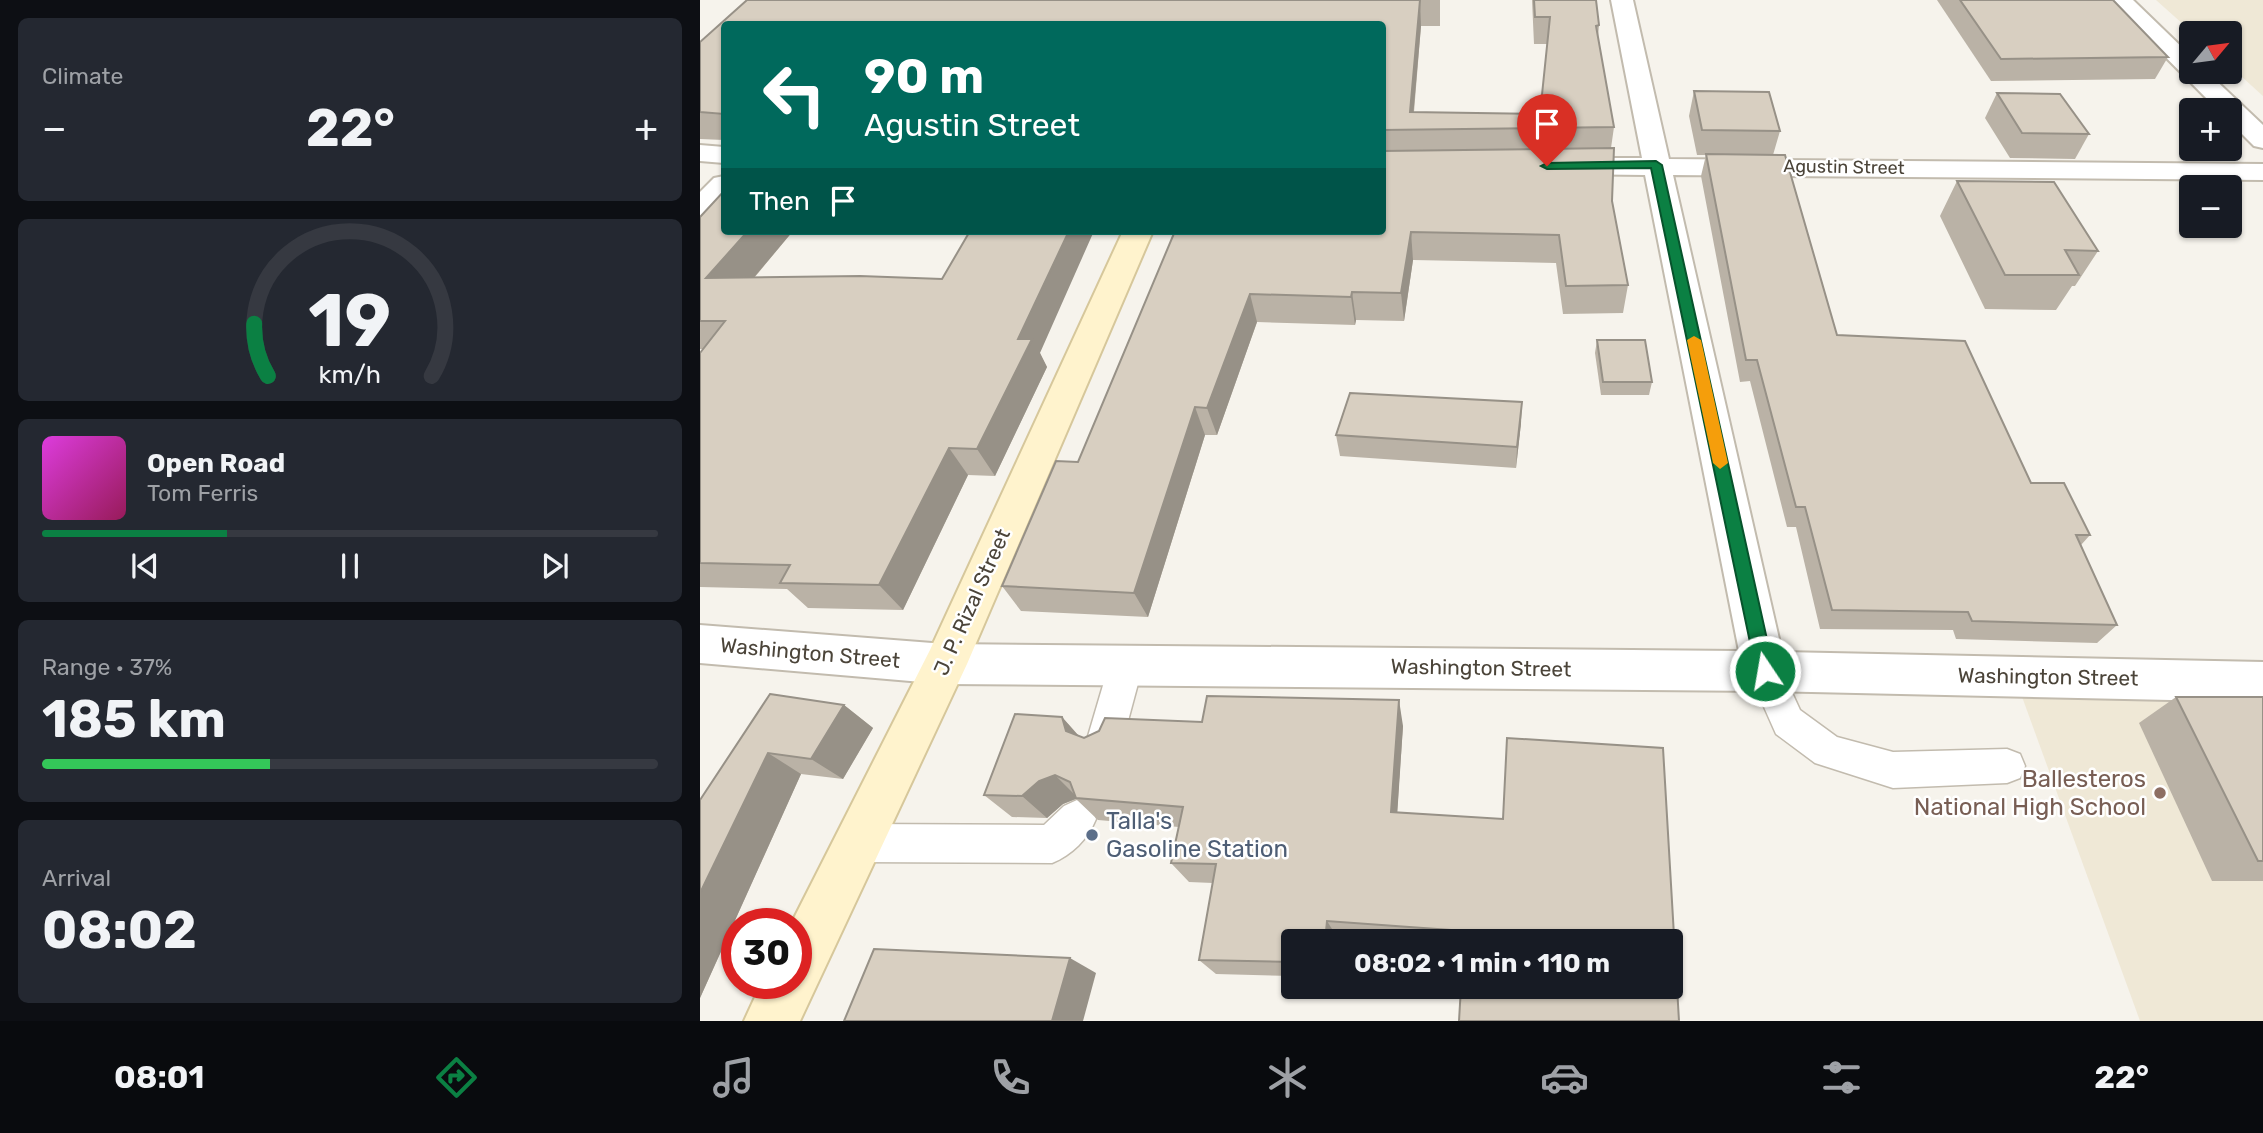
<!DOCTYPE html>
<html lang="en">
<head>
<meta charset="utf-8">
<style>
	:root { --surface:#171b24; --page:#242831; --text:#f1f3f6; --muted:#9ea1a6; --line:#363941; --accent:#0b8043 }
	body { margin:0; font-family:Rubik,sans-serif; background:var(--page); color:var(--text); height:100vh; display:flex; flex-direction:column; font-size:26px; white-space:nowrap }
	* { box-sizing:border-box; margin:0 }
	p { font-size:23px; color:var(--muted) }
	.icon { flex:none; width:38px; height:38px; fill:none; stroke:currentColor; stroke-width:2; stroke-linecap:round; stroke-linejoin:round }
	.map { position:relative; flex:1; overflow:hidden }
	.panel { display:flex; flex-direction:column; gap:18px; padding:18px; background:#0d0f14; width:700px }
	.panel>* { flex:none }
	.guide { position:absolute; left:21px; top:21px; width:665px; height:214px; border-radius:7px; box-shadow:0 2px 5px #0004; background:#00695c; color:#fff; overflow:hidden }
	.needle { width:46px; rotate:61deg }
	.controls { position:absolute; left:1479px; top:21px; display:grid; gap:14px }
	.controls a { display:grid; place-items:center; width:63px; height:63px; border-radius:7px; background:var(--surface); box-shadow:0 2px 5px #0004; font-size:35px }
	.speed { position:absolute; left:21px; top:908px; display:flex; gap:14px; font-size:35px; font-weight:700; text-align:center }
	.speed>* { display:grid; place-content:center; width:91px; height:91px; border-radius:50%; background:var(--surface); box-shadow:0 2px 5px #0004; line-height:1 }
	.speed .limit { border:10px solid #d22; background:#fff; color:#111 }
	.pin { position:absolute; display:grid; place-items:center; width:60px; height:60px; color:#fff; margin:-72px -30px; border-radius:50% 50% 50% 0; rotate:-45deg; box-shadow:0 0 7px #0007 }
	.pin .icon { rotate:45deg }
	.me { position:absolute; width:77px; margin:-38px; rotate:348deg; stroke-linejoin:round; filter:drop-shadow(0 0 5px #0008) }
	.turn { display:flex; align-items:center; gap:24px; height:147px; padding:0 28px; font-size:32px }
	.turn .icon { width:91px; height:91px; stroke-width:2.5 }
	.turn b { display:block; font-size:49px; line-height:60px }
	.then { display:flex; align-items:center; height:66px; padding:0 28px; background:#0003; gap:14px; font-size:26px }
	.big { font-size:52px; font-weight:700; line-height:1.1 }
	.panel .tile { flex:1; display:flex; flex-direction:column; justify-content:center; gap:10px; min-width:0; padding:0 24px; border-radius:10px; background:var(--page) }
	.panel .dial { align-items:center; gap:0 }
	.dial svg { height:182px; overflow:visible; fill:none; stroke:var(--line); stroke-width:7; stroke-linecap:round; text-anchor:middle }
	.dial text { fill:var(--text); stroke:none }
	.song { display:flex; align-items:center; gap:21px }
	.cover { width:84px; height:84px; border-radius:10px; background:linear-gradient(135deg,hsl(300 70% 55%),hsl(330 70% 35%)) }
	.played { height:7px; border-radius:4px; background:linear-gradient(90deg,var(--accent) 30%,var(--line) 30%) }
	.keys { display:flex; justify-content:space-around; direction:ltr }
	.heat { display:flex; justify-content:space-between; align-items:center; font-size:38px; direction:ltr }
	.charge { height:10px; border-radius:5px; background:linear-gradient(90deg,#34c759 37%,var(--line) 0) }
	.trip { position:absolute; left:581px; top:929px; width:402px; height:70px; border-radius:7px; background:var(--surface); box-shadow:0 2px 5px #0004; font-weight:700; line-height:70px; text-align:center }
	.dock { display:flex; height:112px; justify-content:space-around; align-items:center; background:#090b0e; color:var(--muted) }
	.dock .icon { width:49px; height:49px }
	.dock .current { color:var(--accent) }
	.dock b { font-size:32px; color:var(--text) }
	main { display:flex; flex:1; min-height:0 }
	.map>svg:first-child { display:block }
	.education { fill:#efe8d6 }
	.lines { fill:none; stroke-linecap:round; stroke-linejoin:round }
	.service-casing { stroke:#c2bbae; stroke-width:3 }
	.minor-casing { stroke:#c2bbae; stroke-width:4 }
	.secondary-casing { stroke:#d6c79b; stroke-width:4 }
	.service { fill:#fff; fill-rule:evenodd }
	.minor { fill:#fff; fill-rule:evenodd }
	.secondary { fill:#fff3cd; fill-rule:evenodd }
	.wall { fill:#bab2a6 }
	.shaded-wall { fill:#979187 }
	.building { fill:#d8cfc1; stroke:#979187; stroke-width:2 }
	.route { fill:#0b8043; stroke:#07532c; stroke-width:2 }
	.slow { fill:#f59e0b }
	.education-dot { fill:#8d6e63; stroke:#fff; stroke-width:2.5 }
	.service-dot { fill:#5c6f8a; stroke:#fff; stroke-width:2.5 }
	.labels { text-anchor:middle; stroke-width:5; stroke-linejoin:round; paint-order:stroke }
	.far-street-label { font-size:18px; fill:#4b4439; stroke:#fff }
	.street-label { font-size:21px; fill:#4b4439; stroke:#fff }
	.near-education-label { font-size:24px; fill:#785e54; stroke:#fff; text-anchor:end }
	.near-service-label { font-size:24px; fill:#4e5e75; stroke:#fff; text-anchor:start }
</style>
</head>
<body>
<main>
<section class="panel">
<div class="tile"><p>Climate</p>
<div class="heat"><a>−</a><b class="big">22°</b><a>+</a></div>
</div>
<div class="tile dial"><svg viewBox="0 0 100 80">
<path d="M14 69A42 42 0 1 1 86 69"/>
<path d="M14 69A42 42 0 0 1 8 46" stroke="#0b8043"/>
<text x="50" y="56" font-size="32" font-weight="700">19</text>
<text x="50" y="72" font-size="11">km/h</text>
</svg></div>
<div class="tile">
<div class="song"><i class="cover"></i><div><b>Open Road</b><p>Tom Ferris</p></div></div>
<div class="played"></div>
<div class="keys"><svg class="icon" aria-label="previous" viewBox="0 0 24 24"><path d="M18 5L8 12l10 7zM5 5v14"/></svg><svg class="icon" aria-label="pause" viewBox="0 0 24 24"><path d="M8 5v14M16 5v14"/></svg><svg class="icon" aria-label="next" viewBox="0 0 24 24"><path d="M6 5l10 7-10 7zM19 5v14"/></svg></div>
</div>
<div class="tile"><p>Range · 37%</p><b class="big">185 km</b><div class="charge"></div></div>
<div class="tile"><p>Arrival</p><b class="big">08:02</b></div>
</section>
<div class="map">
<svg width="1563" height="1021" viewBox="0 0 1563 1021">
	<rect width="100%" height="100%" fill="#f6f3ec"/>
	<!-- education -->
	<g class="education">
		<path d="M1456,0H1563V96L1530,66V33H1493Z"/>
		<path d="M1317,683L1563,695V1021H1440Z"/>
	</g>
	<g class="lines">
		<!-- service casing -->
		<g class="service-casing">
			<g id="service">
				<path d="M426,650L438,654L443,665L422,743L417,755L404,760L391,755L386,743L409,665L414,654Z"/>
				<path d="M1065,656L1077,660L1100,710L1137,737L1193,752L1307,749L1320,754L1325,766L1320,778L1307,783L1193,788L1115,763L1076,734L1048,671L1053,660Z"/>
				<path d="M377,800L390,806L396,819C388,839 372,855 352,863L158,862L145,856L139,843L145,830L158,824L344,825L364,806Z"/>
			</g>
		</g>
		<!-- minor casing -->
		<g class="minor-casing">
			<g id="minor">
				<path d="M911,0H933L969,159L1563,164V180L973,175L1082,652L1563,662V702L1065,691L245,684L0,663V625L245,644L1039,651L945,175L860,174L850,172L846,166L850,160L860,158H942Z"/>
				<path d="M1409,0H1433L1491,56V72H1507L1563,125V148L1554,146L1530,122V110H1518Z"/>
				<path d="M0,145L24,147V163L0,161Z"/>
				<path d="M24,176V200L10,215L0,218V192L14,178Z"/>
			</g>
		</g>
		<!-- secondary casing -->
		<g class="secondary-casing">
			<path id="secondary" d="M423,231H453L267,664L100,1021H44L61,984H96V924H91L230,650Z"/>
		</g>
		<!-- service -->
		<use href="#service" class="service"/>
		<!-- minor -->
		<use href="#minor" class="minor"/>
		<!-- secondary -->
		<use href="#secondary" class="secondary"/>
	</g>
	<!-- wall -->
	<g class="wall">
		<path d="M47,0H740V26H721L714,112L840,114L847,44H834L832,0H896L899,25L898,37L914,127L911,148L912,201L928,285L923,313L863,314L856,263L713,260L704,321L656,320L655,325L557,322L517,435H505L448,617L321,611L302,586L378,462L475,231H682V24H24V140L0,139V42Z"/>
		<path d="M1237,0H1413L1468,57L1455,79L1291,81Z"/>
		<path d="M994,91L1080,131L1073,155L1137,335L1331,483L1390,535L1381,545L1417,625L1397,643L1256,639L1253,630L1120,629L1096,527H1087L1050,381L1040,382L1001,176L1006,155H997L989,116Z"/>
		<path d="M1297,93L1389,134L1375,159L1310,158L1285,118Z"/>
		<path d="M1257,181L1398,251L1375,286H1372L1356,310L1285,309L1240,216Z"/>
		<path d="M0,217L24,231H93L54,278L242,279L340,353L347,367L295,476L268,475L203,610L108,608L87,589L0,587V353L3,349H0Z"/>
		<path d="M897,340L952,382L949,395H901L895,353Z"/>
		<path d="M821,423L816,468L640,456L636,435Z"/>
		<path d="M70,694L144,705L173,728L143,779L101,774L0,998V800Z"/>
		<path d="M1476,697H1563V881H1512L1439,723Z"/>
		<path d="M362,717L379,736L384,738L502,722L703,726L697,812L971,942H695L637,937L593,942V976L516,974L499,960L513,883L489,882L471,863L479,827L398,820L376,799L363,804L347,818L312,817L284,795Z"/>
	</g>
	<!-- shaded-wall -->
	<g class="shaded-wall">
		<path d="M720,0L721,26L712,129L710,112Z"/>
		<path d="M48,231H93L30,306L6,278Z"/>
		<path d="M369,231H394L340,353L347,367L295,476L277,449L318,339Z"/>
		<path d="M711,232L713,260L704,321L701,293Z"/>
		<path d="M652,292L656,320L655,325L651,297Z"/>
		<path d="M550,294L557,322L517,435L507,408Z"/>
		<path d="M822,402L821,423L816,468L817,447Z"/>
		<path d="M495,407L505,435L448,617L434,593Z"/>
		<path d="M249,448L268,475L203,610L179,585Z"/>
		<path d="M699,700L703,726L696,833L691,812Z"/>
		<path d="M144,705L173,728L143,779L111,759Z"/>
		<path d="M362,717L384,742L366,731Z"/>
		<path d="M68,753L101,774L0,998V893Z"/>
		<path d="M355,775L378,798L363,804L347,818L322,796L339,781Z"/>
		<path d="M627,921L637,937L636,942H625Z"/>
		<path d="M370,958L396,973L383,1021H352Z"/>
	</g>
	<!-- building -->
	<g class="building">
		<path d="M47,0H720L710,112L840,114L850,17H835L834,0H896L899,25L896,26L914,127L682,130V24H24V114L0,112V42Z"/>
		<path d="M1260,0H1413L1468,57L1301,59Z"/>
		<path d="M994,91L1069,92L1080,131L1002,130Z"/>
		<path d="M1297,93L1360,94L1389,134L1322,133Z"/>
		<path d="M914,148L912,201L928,285L866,286L859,235L711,232L701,293L652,292L651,297L550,294L507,408L495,407L434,593L302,586L356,461L378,462L475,231H682V151Z"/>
		<path d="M1006,154L1085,155L1137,335L1265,341L1331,483H1364L1390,535H1376L1417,625L1272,621L1268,612L1132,610L1105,507H1096L1057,360H1046Z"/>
		<path d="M1257,181L1354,182L1398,251L1365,250L1379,275H1305Z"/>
		<path d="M24,191V231H48L6,278L160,276L242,279L270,231H369L318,339H332L277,449L249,448L179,585L80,583L90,565L0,563V353L25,321H0V217Z"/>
		<path d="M897,340H945L952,382H903Z"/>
		<path d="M650,393L822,402L817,447L636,435Z"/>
		<path d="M70,694L144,705L111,759L68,753L0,893V800Z"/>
		<path d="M507,696L699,700L691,812L803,819L807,738L963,748L979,1021H759L761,987H971V942H764V931L627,921L625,942H593V962L499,960L516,864L471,863L483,807L376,798L370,782L355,775L339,781L322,796L284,795L315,714L362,717L366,731L384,738L399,731L405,718L502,722Z"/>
		<path d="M1476,697H1563V861H1558Z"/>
		<path d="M174,949L370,958L352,1021H144Z"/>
	</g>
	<!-- route -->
	<path class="route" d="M956,161L962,165L1074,671L1071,677L1065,679L1058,677L1056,671L951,168L847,169L841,166L847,163Z"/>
	<!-- slow -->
	<path class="slow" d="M994,336L1001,340L1028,463L1020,469L1013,463L987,340Z"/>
	<!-- markers -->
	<circle class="education-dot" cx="1460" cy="793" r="7"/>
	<circle class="service-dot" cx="392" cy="835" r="7"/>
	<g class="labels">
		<!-- far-street labels -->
		<g class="far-street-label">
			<text transform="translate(1144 167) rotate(1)" y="6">Agustin Street</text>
		</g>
		<!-- street labels -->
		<g class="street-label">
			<text transform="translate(272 602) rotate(-66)" y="7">J. P. Rizal Street</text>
			<text transform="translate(110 653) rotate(5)" y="7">Washington Street</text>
			<text transform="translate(781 668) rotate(1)" y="7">Washington Street</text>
			<text transform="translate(1348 677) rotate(1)" y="7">Washington Street</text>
		</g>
		<!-- near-education labels -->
		<g class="near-education-label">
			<text x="1446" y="787">Ballesteros<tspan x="1446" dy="28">National High School</tspan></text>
		</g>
		<!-- near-service labels -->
		<g class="near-service-label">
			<text x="406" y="829">Talla's<tspan x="406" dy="28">Gasoline Station</tspan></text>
		</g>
	</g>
</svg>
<div class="controls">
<a><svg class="needle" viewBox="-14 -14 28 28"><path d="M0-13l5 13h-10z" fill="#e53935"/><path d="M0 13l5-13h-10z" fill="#9ea1a6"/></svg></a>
<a>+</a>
<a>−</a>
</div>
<div class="speed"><div class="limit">30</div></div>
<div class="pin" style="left:847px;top:166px;background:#d93025"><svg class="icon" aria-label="arrive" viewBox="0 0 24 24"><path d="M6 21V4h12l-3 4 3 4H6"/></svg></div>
<svg class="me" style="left:1065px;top:671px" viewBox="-20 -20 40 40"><circle r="17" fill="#0b8043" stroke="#fff" stroke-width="3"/><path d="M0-11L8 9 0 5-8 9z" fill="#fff"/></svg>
<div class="trip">08:02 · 1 min · 110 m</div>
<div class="guide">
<div class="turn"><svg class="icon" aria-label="left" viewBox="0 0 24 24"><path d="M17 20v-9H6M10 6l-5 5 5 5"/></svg><div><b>90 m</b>Agustin Street</div></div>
<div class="then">Then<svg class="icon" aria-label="arrive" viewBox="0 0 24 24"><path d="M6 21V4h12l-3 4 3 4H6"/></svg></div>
</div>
</div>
</main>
<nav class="dock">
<b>08:01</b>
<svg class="icon current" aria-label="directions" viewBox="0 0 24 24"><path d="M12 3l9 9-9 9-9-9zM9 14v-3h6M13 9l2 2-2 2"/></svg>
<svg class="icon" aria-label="music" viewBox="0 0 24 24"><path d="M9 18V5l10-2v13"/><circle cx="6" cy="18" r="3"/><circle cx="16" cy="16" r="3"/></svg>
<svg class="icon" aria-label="phone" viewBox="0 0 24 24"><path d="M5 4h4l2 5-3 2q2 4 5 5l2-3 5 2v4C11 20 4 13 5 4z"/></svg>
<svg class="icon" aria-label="climate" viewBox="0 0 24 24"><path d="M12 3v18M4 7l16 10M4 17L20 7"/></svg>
<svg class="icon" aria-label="car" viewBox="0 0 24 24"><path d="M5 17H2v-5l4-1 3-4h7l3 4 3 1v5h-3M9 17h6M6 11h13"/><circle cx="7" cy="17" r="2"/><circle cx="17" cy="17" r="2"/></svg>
<svg class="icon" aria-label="filters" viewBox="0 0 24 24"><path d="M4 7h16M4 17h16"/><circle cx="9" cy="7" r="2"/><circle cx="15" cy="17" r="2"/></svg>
<b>22°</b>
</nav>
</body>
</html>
